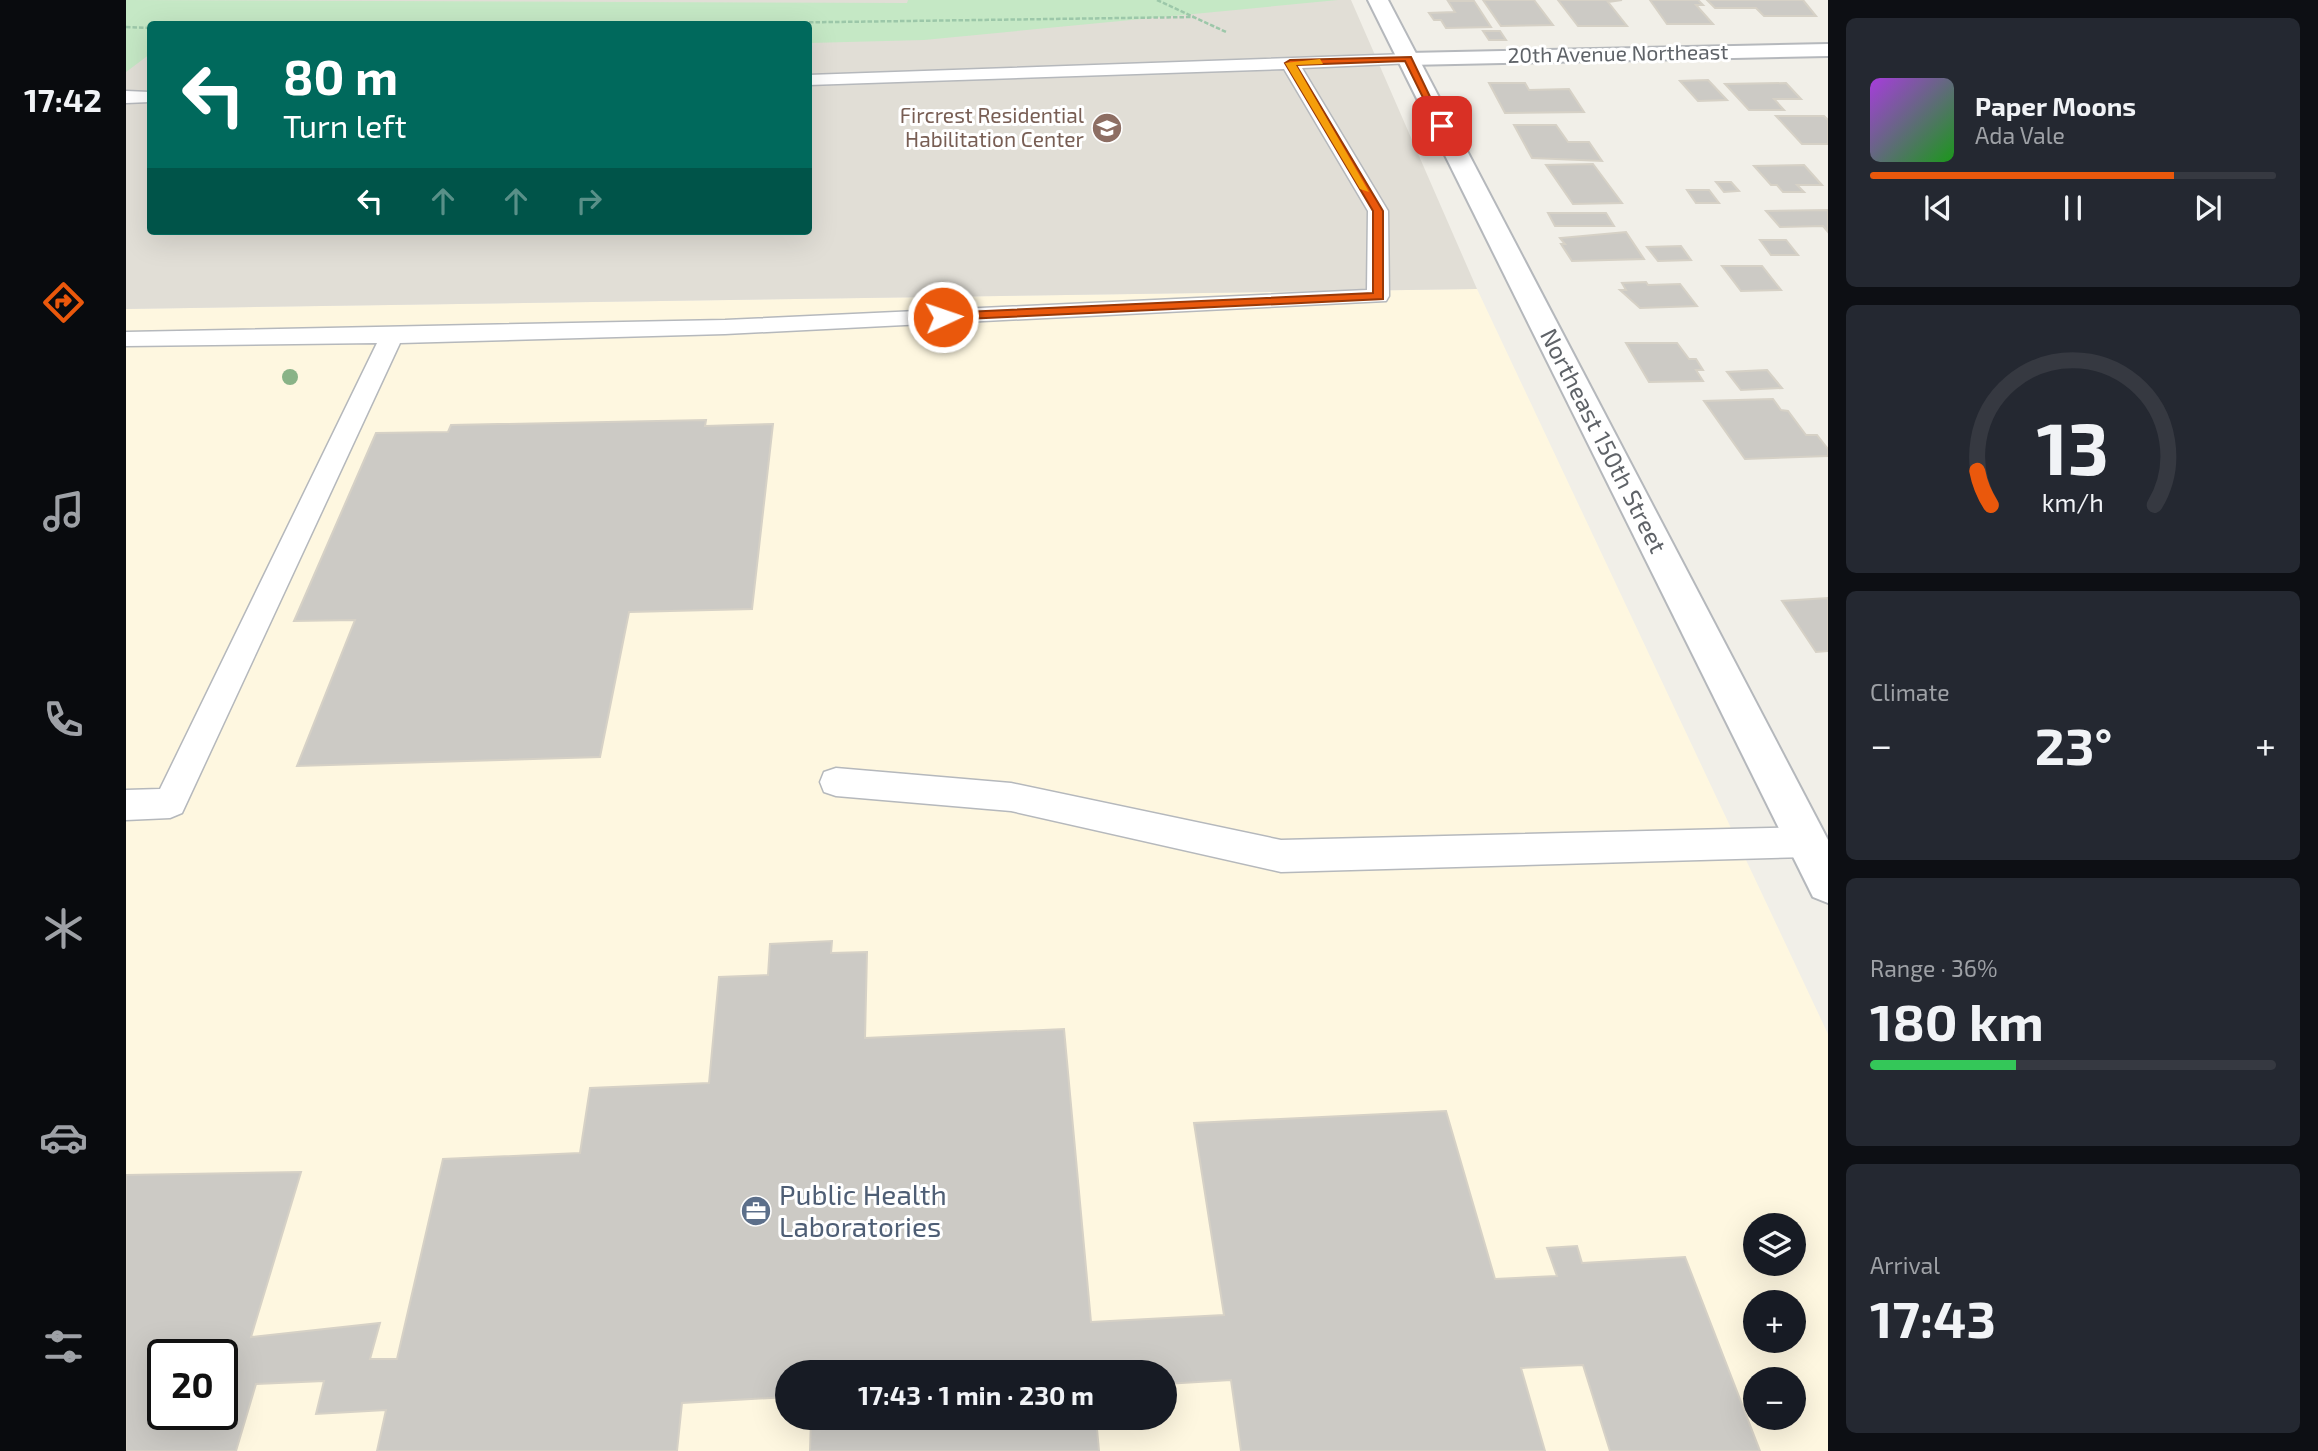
<!DOCTYPE html>
<html lang="en">
<head>
<meta charset="utf-8">
<style>
	:root { --surface:#171b24; --page:#242831; --text:#f1f3f6; --muted:#9ea1a6; --line:#363941; --accent:#ea580c }
	body { margin:0; font-family:"Exo 2",sans-serif; background:var(--page); color:var(--text); height:100vh; display:flex; flex-direction:column; font-size:26px; white-space:nowrap }
	* { box-sizing:border-box; margin:0 }
	p { font-size:23px; color:var(--muted) }
	.icon { flex:none; width:38px; height:38px; fill:none; stroke:currentColor; stroke-width:2; stroke-linecap:round; stroke-linejoin:round }
	.map { position:relative; flex:1; overflow:hidden }
	.side { display:flex; flex-direction:column; gap:18px; padding:18px; background:#0d0f14; width:490px }
	.side>* { flex:none }
	.guide { position:absolute; left:21px; top:21px; width:665px; height:214px; border-radius:7px; box-shadow:0 7px 28px #0002; background:#00695c; color:#fff; overflow:hidden }
	.controls { position:absolute; left:1617px; top:1213px; display:grid; gap:14px }
	.controls a { display:grid; place-items:center; width:63px; height:63px; border-radius:50%; background:var(--surface); box-shadow:0 7px 28px #0002; font-size:35px }
	.speed { position:absolute; left:21px; top:1339px; display:flex; gap:14px; font-size:35px; font-weight:700; text-align:center }
	.speed>* { display:grid; place-content:center; width:91px; height:91px; border-radius:50%; background:var(--surface); box-shadow:0 7px 28px #0002; line-height:1 }
	.speed .limit { border:4px solid #111; border-radius:10px; background:#fff; color:#111 }
	.pin { position:absolute; display:grid; place-items:center; width:60px; height:60px; color:#fff; margin:-30px; border-radius:14px; box-shadow:0 4px 10px #0006 }
	.me { position:absolute; width:77px; margin:-38px; rotate:87deg; stroke-linejoin:round; filter:drop-shadow(0 0 5px #0008) }
	.turn { display:flex; align-items:center; gap:24px; height:147px; padding:0 21px; font-size:32px }
	.turn .icon { width:91px; height:91px; stroke-width:2.5 }
	.turn b { display:block; font-size:49px; line-height:60px }
	.lanes { display:flex; align-items:center; height:66px; padding:0 21px; background:#0003; justify-content:center; gap:35px; direction:ltr }
	.lanes .off { opacity:.35 }
	.big { font-size:52px; font-weight:700; line-height:1.1 }
	.side .card { flex:1; display:flex; flex-direction:column; justify-content:center; gap:10px; min-width:0; padding:0 24px; border-radius:10px; background:var(--page) }
	.side .dial { align-items:center; gap:0 }
	.dial svg { height:182px; overflow:visible; fill:none; stroke:var(--line); stroke-width:7; stroke-linecap:round; text-anchor:middle }
	.dial text { fill:var(--text); stroke:none }
	.song { display:flex; align-items:center; gap:21px }
	.cover { width:84px; height:84px; border-radius:10px; background:linear-gradient(135deg,hsl(280 70% 55%),hsl(120 70% 35%)) }
	.played { height:7px; border-radius:4px; background:linear-gradient(90deg,var(--accent) 75%,var(--line) 75%) }
	.keys { display:flex; justify-content:space-around; direction:ltr }
	.heat { display:flex; justify-content:space-between; align-items:center; font-size:38px; direction:ltr }
	.charge { height:10px; border-radius:5px; background:linear-gradient(90deg,#34c759 36%,var(--line) 0) }
	.trip { position:absolute; left:649px; top:1360px; width:402px; height:70px; border-radius:35px; background:var(--surface); box-shadow:0 7px 28px #0002; font-weight:700; line-height:70px; text-align:center }
	main { display:flex; flex:1; min-height:0 }
	.tab-bar { display:flex; flex-direction:column; width:126px; justify-content:space-around; align-items:center; background:#090b0e; color:var(--muted) }
	.tab-bar .icon { width:49px; height:49px }
	.tab-bar .current { color:var(--accent) }
	.tab-bar b { font-size:32px; color:var(--text) }
	.map>svg:first-child { display:block }
	.commercial { fill:#fef7e0; fill-rule:evenodd }
	.education { fill:#e1ded6; fill-rule:evenodd }
	.green { fill:#c5e8c5 }
	.building { fill:#cccac5; stroke:#d6d1c6; stroke-width:2; fill-rule:evenodd }
	.lines { fill:none; stroke-linecap:round; stroke-linejoin:round }
	.service-casing { stroke:#b5b8bc; stroke-width:3 }
	.minor-casing { stroke:#b5b8bc; stroke-width:4 }
	.tertiary-casing { stroke:#b5b8bc; stroke-width:4 }
	.path { stroke:#9cc7a9; stroke-width:2.5; stroke-dasharray:4.5 2; stroke-linecap:butt }
	.service { fill:#fff; fill-rule:evenodd }
	.minor { fill:#fff; fill-rule:evenodd }
	.tertiary { fill:#fff; fill-rule:evenodd }
	.tree { fill:#89b387 }
	.route { fill:#ea580c; stroke:#983908; stroke-width:2 }
	.slow { fill:#f59e0b }
	.labels { text-anchor:middle; stroke-width:6; stroke-linejoin:round; paint-order:stroke }
	.far-street-label { font-size:21px; fill:#5f6368; stroke:#fff }
	.far-education-label { font-size:21px; fill:#785e54; stroke:#fff; text-anchor:end }
	.street-label { font-size:24px; fill:#5f6368; stroke:#fff }
	.near-service-label { font-size:28px; fill:#4e5e75; stroke:#fff; text-anchor:start }
</style>
</head>
<body>
<main>
<nav class="tab-bar">
<b>17:42</b>
<svg class="icon current" aria-label="directions" viewBox="0 0 24 24"><path d="M12 3l9 9-9 9-9-9zM9 14v-3h6M13 9l2 2-2 2"/></svg>
<svg class="icon" aria-label="music" viewBox="0 0 24 24"><path d="M9 18V5l10-2v13"/><circle cx="6" cy="18" r="3"/><circle cx="16" cy="16" r="3"/></svg>
<svg class="icon" aria-label="phone" viewBox="0 0 24 24"><path d="M5 4h4l2 5-3 2q2 4 5 5l2-3 5 2v4C11 20 4 13 5 4z"/></svg>
<svg class="icon" aria-label="climate" viewBox="0 0 24 24"><path d="M12 3v18M4 7l16 10M4 17L20 7"/></svg>
<svg class="icon" aria-label="car" viewBox="0 0 24 24"><path d="M5 17H2v-5l4-1 3-4h7l3 4 3 1v5h-3M9 17h6M6 11h13"/><circle cx="7" cy="17" r="2"/><circle cx="17" cy="17" r="2"/></svg>
<svg class="icon" aria-label="filters" viewBox="0 0 24 24"><path d="M4 7h16M4 17h16"/><circle cx="9" cy="7" r="2"/><circle cx="15" cy="17" r="2"/></svg>
</nav>
<div class="map">
<svg width="1702" height="1451" viewBox="0 0 1702 1451">
	<rect width="100%" height="100%" fill="#f1efe8"/>
	<!-- commercial -->
	<path class="commercial" d="M1351,289L1702,1034V1451H0V309ZM1629,1225H1668V1264H1629ZM1629,1302H1668V1340H1629ZM37,1354H96V1414H37ZM662,1372H1040V1418H662ZM1629,1379H1668V1418H1629Z"/>
	<!-- education -->
	<path class="education" d="M0,0H1225L1351,289L0,309ZM24,24H682V231H24Z"/>
	<!-- green -->
	<path class="green" d="M0,0L781,3L782,0H1212L798,40L683,43L682,24H24V54L0,72Z"/>
	<!-- building -->
	<g class="building">
		<path d="M1357,0H1408L1427,25L1375,26Z"/>
		<path d="M1432,0H1496L1482,2L1501,26H1452Z"/>
		<path d="M1524,0H1572L1577,5H1570L1587,24H1541Z"/>
		<path d="M1581,0H1677L1690,16H1638L1630,8H1589Z"/>
		<path d="M1322,1H1348L1365,27L1320,28L1315,20H1308L1303,13L1329,12Z"/>
		<path d="M1357,31H1374L1380,40H1363Z"/>
		<path d="M1582,80L1601,100L1572,101L1554,81Z"/>
		<path d="M1363,83H1399L1403,90L1443,89L1458,112L1379,113Z"/>
		<path d="M1660,83L1675,99H1648L1658,110H1623L1599,84Z"/>
		<path d="M1650,116H1698L1702,120V144H1676Z"/>
		<path d="M1388,125H1430L1442,142H1463L1476,161L1406,158Z"/>
		<path d="M1467,164L1496,203L1447,204L1420,165Z"/>
		<path d="M1678,165L1696,185H1671L1678,192H1657L1651,185H1645L1628,166Z"/>
		<path d="M1590,182H1605L1613,191L1598,192Z"/>
		<path d="M1561,190H1583L1593,203H1570Z"/>
		<path d="M1702,210V232L1697,226L1654,227L1640,211Z"/>
		<path d="M1422,213H1480L1488,226H1429Z"/>
		<path d="M1500,232L1518,259L1446,261L1435,244H1439L1434,238Z"/>
		<path d="M1634,240H1660L1672,255H1645Z"/>
		<path d="M1555,246L1565,260L1532,261L1521,247Z"/>
		<path d="M1596,266H1636L1655,290L1615,291Z"/>
		<path d="M1520,282L1522,285L1554,284L1571,306L1514,308L1494,290H1500L1496,283Z"/>
		<path d="M1500,343H1551L1563,359H1570L1577,370H1570L1577,381L1523,382Z"/>
		<path d="M1641,370L1656,388L1615,390L1601,372Z"/>
		<path d="M1647,399L1655,410L1662,411L1680,435H1691L1702,449V456L1619,459L1578,401Z"/>
		<path d="M580,420L579,426L647,424L626,609L503,612L474,757L171,766L229,620L168,621L250,433L322,432L325,425Z"/>
		<path d="M1702,598V651L1690,652L1656,601Z"/>
		<path d="M706,941L705,953L741,952L739,1038L938,1029L965,1322L1098,1315L1068,1123L1320,1111L1369,1279L1431,1276L1421,1248L1451,1246L1456,1263L1559,1257L1634,1451H1484L1457,1365L1395,1368L1419,1451H1115L1105,1380L1040,1384V1372H662V1397L556,1403L551,1451H251L260,1410L190,1414L198,1381L130,1384L110,1451H0V1175L175,1172L125,1337L254,1323L244,1359H271L317,1159L454,1153L464,1088L583,1083L593,977L642,975L644,944ZM37,1354H96V1414H37Z"/>
		<path d="M685,1418H970L973,1451H684Z"/>
	</g>
	<g class="lines">
		<!-- service casing -->
		<g class="service-casing">
			<g id="service">
				<path d="M1282,54L1291,59L1288,63L1176,68L1262,211L1263,296L1260,301L599,334L274,343L56,813L44,818L0,820V790L34,789L251,343L0,346V332L599,320L1241,290L1242,211L1158,69L682,85V75Z"/>
				<path d="M0,91L24,92V102L0,103Z"/>
				<path d="M710,768L885,783L1155,840L1682,827L1694,831L1699,842L1694,853L1682,857L1155,872L885,811L710,796L698,792L694,782L698,772Z"/>
			</g>
		</g>
		<!-- minor casing -->
		<g class="minor-casing">
			<path id="minor" d="M1702,44V56L1282,65L1271,59L1282,53Z"/>
		</g>
		<!-- tertiary casing -->
		<g class="tertiary-casing">
			<path id="tertiary" d="M1242,0H1262L1702,840V903L1687,897Z"/>
		</g>
		<!-- path -->
		<g class="path">
			<path d="M1031,0L1100,32"/>
			<path d="M566,24L1068,17"/>
			<path d="M0,27L24,28"/>
		</g>
		<!-- service -->
		<use href="#service" class="service"/>
		<!-- minor -->
		<use href="#minor" class="minor"/>
		<!-- tertiary -->
		<use href="#tertiary" class="tertiary"/>
	</g>
	<!-- trees -->
	<circle class="tree" cx="164" cy="377" r="8"/>
	<!-- route -->
	<path class="route" d="M1285,57L1319,128L1311,126L1279,61L1170,65L1257,211V299L817,320L811,317L817,313L1247,293V211L1159,63L1164,60Z"/>
	<!-- slow -->
	<path class="slow" d="M1194,59L1197,64L1170,65L1243,192L1234,189L1159,63Z"/>
	<!-- icons -->
	<defs>
		<g id="school-disc" transform="scale(1.575)"><circle r="9.5" fill="#8d6e63" stroke="#fff"/><path d="M0-5L7-2L0 1L-7-2ZM-4 1L0 2.5L4 1V4Q0 6-4 4Z" fill="#fff"/></g>
		<g id="office-disc" transform="scale(1.575)"><circle r="9.5" fill="#5c6f8a" stroke="#fff"/><path d="M-6-3h4V-5.5h4V-3h4V5H-6ZM-1-4.5V-3h2v-1.5ZM-6 0V1H6V0Z" fill="#fff"/></g>
	</defs>
	<g fill-rule="evenodd">
		<use href="#school-disc" x="981" y="128"/>
		<use href="#office-disc" x="630" y="1211"/>
	</g>
	<g class="labels">
		<!-- far-street labels -->
		<g class="far-street-label">
			<text transform="translate(1492 54) rotate(-1)" y="7">20th Avenue Northeast</text>
		</g>
		<!-- far-education labels -->
		<g class="far-education-label">
			<text x="958" y="123">Fircrest Residential<tspan x="958" dy="24">Habilitation Center</tspan></text>
		</g>
		<!-- street labels -->
		<g class="street-label">
			<text transform="translate(1477 441) rotate(63)" y="8">Northeast 150th Street</text>
		</g>
		<!-- near-service labels -->
		<g class="near-service-label">
			<text x="653" y="1205">Public Health<tspan x="653" dy="32">Laboratories</tspan></text>
		</g>
	</g>
</svg>
<div class="controls">
<a><svg class="icon" aria-label="layers" viewBox="0 0 24 24"><path d="M12 4l9 5-9 5-9-5zM3 14l9 5 9-5"/></svg></a>
<a>+</a>
<a>−</a>
</div>
<div class="speed"><div class="limit">20</div></div>
<div class="pin" style="left:1316px;top:126px;background:#d93025"><svg class="icon" aria-label="arrive" viewBox="0 0 24 24"><path d="M6 21V4h12l-3 4 3 4H6"/></svg></div>
<svg class="me" style="left:817px;top:317px" viewBox="-20 -20 40 40"><circle r="17" fill="#ea580c" stroke="#fff" stroke-width="3"/><path d="M0-11L8 9 0 5-8 9z" fill="#fff"/></svg>
<div class="trip">17:43 · 1 min · 230 m</div>
<div class="guide">
<div class="turn"><svg class="icon" aria-label="left" viewBox="0 0 24 24"><path d="M17 20v-9H6M10 6l-5 5 5 5"/></svg><div><b>80 m</b>Turn left</div></div>
<div class="lanes"><svg class="icon" aria-label="left" viewBox="0 0 24 24"><path d="M17 20v-9H6M10 6l-5 5 5 5"/></svg><svg class="icon off" aria-label="ahead" viewBox="0 0 24 24"><path d="M12 20V5M6 11l6-6 6 6"/></svg><svg class="icon off" aria-label="ahead" viewBox="0 0 24 24"><path d="M12 20V5M6 11l6-6 6 6"/></svg><svg class="icon off" aria-label="right" viewBox="0 0 24 24"><path d="M7 20v-9h11M14 6l5 5-5 5"/></svg></div>
</div>
</div>
<section class="side">
<div class="card">
<div class="song"><i class="cover"></i><div><b>Paper Moons</b><p>Ada Vale</p></div></div>
<div class="played"></div>
<div class="keys"><svg class="icon" aria-label="previous" viewBox="0 0 24 24"><path d="M18 5L8 12l10 7zM5 5v14"/></svg><svg class="icon" aria-label="pause" viewBox="0 0 24 24"><path d="M8 5v14M16 5v14"/></svg><svg class="icon" aria-label="next" viewBox="0 0 24 24"><path d="M6 5l10 7-10 7zM19 5v14"/></svg></div>
</div>
<div class="card dial"><svg viewBox="0 0 100 80">
<path d="M14 69A42 42 0 1 1 86 69"/>
<path d="M14 69A42 42 0 0 1 8 54" stroke="#ea580c"/>
<text x="50" y="56" font-size="32" font-weight="700">13</text>
<text x="50" y="72" font-size="11">km/h</text>
</svg></div>
<div class="card"><p>Climate</p>
<div class="heat"><a>−</a><b class="big">23°</b><a>+</a></div>
</div>
<div class="card"><p>Range · 36%</p><b class="big">180 km</b><div class="charge"></div></div>
<div class="card"><p>Arrival</p><b class="big">17:43</b></div>
</section>
</main>
</body>
</html>
